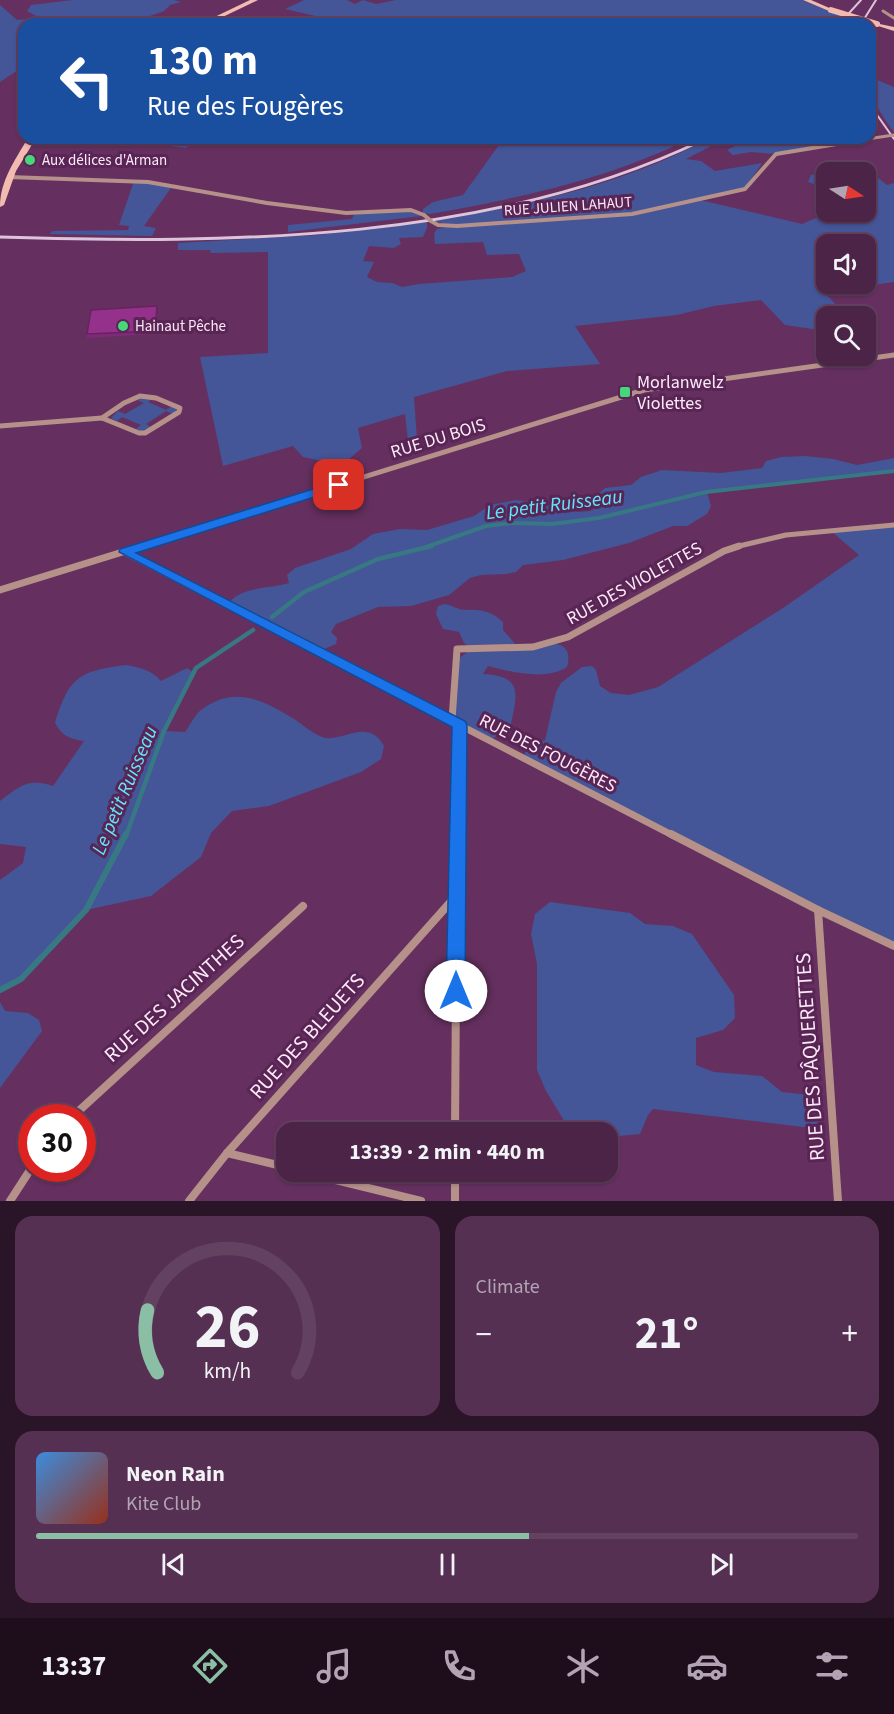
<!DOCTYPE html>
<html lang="en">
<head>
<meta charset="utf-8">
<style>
	:root { --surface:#4c2447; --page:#563052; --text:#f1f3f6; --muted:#b2a4b4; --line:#634160; --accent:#8abfa5 }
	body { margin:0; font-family:"Source Sans 3",sans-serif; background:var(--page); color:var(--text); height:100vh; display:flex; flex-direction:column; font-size:22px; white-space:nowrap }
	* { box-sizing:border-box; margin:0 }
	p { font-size:20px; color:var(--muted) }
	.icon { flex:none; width:33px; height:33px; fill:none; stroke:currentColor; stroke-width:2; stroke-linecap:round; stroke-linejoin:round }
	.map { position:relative; height:1201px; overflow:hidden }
	.side { display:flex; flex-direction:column; gap:15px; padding:15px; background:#2a1427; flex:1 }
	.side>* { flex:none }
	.guide { position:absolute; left:18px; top:18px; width:858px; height:126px; border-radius:18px; box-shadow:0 2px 4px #0004,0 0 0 2px var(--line); background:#1a4fa0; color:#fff; overflow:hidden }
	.needle { width:39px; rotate:102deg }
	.controls { position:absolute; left:816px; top:162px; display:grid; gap:12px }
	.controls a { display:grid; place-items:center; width:60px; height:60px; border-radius:12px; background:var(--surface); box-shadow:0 2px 4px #0004,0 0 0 2px var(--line); font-size:30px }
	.speed { position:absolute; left:18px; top:1104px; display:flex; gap:12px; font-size:30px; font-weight:700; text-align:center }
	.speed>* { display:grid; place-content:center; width:78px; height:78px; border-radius:50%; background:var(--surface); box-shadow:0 2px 4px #0004,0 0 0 2px var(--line); line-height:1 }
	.speed .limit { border:9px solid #d22; background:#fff; color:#111 }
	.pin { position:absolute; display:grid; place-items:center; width:51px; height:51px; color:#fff; margin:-26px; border-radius:12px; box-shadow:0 3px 9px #0006 }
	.me { position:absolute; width:66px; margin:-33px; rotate:0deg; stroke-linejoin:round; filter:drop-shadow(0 0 4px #0008) }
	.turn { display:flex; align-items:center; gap:21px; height:126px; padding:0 30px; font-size:27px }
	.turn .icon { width:78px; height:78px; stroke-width:2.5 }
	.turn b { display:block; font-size:42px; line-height:51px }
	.big { font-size:45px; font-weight:700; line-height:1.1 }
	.side .tile { flex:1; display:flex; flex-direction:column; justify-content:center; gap:9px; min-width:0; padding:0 21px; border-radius:18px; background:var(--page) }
	.side .dial { align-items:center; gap:0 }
	.dial svg { height:156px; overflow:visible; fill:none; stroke:var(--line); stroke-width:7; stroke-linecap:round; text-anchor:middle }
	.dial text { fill:var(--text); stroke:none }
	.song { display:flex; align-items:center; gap:18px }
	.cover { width:72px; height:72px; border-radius:9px; background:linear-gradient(135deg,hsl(210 70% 55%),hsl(10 70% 35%)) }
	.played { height:6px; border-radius:3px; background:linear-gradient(90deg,var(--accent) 60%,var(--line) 60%) }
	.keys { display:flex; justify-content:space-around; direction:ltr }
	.heat { display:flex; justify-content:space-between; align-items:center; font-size:33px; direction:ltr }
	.side .tiles { flex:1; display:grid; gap:15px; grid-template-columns:1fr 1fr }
	.tile:last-child { grid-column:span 2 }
	.trip { position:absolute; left:276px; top:1122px; width:342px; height:60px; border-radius:18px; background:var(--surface); box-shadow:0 2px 4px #0004,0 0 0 2px var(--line); font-weight:700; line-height:60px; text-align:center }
	.menu { display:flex; height:96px; justify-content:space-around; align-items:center; background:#1e0e1c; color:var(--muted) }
	.menu .icon { width:42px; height:42px }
	.menu .on { color:var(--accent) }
	.menu b { font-size:27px; color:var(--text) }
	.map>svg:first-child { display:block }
	.green { fill:#445598; fill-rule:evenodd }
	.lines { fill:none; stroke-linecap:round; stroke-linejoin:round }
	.stream-far2 { stroke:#377884; stroke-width:4 }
	.stream-far1 { stroke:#377884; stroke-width:4.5 }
	.stream { stroke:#377884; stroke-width:6 }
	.street-far4 { stroke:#b5918a; stroke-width:3 }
	.street-far3 { stroke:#b5918a; stroke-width:4 }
	.street-far2 { stroke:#b5918a; stroke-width:5 }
	.street-far1 { stroke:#b5918a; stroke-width:7 }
	.street { stroke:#b5918a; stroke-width:8 }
	.secondary { fill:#f3baaf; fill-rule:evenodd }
	.rail-far1 { stroke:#dec4da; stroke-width:2 }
	.rail { stroke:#dec4da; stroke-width:3 }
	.street-bridge-far1 { stroke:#b5918a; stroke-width:3 }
	.street-bridge { stroke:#b5918a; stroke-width:4 }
	.secondary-bridge { stroke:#f3baaf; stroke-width:6 }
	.wall { fill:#7f2a78 }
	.shaded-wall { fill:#682261 }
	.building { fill:#94318b; stroke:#682261; stroke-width:1.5 }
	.route { fill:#1a73e8; stroke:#114b97; stroke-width:1.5 }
	.poi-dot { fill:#46d77a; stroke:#592554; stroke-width:2 }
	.labels { text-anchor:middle; stroke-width:6; stroke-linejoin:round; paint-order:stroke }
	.far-poi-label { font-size:15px; fill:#fde9f9; stroke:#592554; text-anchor:start }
	.far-street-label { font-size:15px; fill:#fde9f9; stroke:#592554 }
	.poi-label { font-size:18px; fill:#fde9f9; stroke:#592554; text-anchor:start }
	.street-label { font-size:18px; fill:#fde9f9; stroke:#592554 }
	.water-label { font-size:20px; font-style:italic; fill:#61e6fe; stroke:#592554 }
	.near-street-label { font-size:21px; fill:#fde9f9; stroke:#592554 }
</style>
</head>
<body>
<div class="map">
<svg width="894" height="1201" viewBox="0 0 894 1201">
	<rect width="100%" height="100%" fill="#65305f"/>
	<!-- green -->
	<g class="green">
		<path d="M73,0H174L181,2L170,5L164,11L128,24H24V66L0,82V5L17,20L35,18L36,16L27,11L31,5Z"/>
		<path d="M304,0H347L355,4L363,0L376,4L396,0H802L841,15L831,24H350L285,9Z"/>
		<path d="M870,77L894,87V132C881,114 870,99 870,77Z"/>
		<path d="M140,138H198L186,148L136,142Z"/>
		<path d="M504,138H691C609,179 520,198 430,214L423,213V209L433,202L463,195Z"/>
		<path d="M711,138H799L812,147L776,154L751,152L733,155L727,150L735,146L721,141L686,159L701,161L715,171L762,163L750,181L753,184L750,186L700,200L802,224L830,212H866V172H826V188L808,182L811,175L863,166L887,185L894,183V282L824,292L842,311L830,314L833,316H826V331L785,325L761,300L714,306L677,315L575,326L600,364L507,371L414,397L417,439L423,446L409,450L405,414L358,428L362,448L349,459L363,474L339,482L322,461L303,457L293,446L223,466L200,357L268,353V252L211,253L210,250H178V243L318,235L427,222V228L423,237L399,238L401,244L394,248L369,246L363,261L374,262L367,277L377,282L392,283L402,287L419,284L512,277L526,271L519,254L487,255L483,242L435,244L434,233L437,229L454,226L434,221C509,208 585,193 657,163C675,156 693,146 711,138ZM826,244H866V284H826Z"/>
		<path d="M134,181L173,185L144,226L156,228L152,236L49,234L53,231L128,230L129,226L119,225Z"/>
		<path d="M412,211L421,216L288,232V225L352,219L354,214Z"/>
		<path d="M143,397L151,399L148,402L166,410L172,406L177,408L176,411L173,414L166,411L146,424L151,427L141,432L136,429L141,425L122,417L117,421L111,418L118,411L125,414L144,403L137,400Z"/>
		<path d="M805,456L833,459L857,465L894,458V471L707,492L711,506L707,514L687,526H673L629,543L563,560L523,565L516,572L506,574L481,575L470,578L449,595L411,606L378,607L336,624L331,632L337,638L336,644L322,650L313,649L227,605C241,586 269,589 289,583L287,575L295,568L351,549L373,534L400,529L427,530L474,516L490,505L516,500L558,506L577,512L590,511L598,507L597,495L605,488L631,485L641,477L662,470L721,473L762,468L766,461L781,457Z"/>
		<path d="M894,525V946L525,758V749L545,740L556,692L561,683L582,667L592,666L596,670L600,686L611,693L629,695L658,687L783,608L859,555L832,532Z"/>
		<path d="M445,604C451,605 459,610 465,610C480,609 491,611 503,622V630L519,648C538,645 576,633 567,667C546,681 511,672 488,666L483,674C522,676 518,692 511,724L494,738L484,737L452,720L456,660L472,649L464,643L459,632L443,629L436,614L438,606Z"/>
		<path d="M126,665C142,668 151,670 161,681L187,668L194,673L164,731L185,732C190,725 195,715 201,710C235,684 264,701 294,719C303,725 312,733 322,737C342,744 367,716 384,746L381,759L361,772L269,806L232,811L211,833L201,857L151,896L86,910L21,979L0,990V880L23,863L26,847L0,844V801C20,786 28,778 53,786L84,741C70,739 62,736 55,723C69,677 79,671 126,665Z"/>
		<path d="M550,902L630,913L645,924L673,926L692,934L734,995L735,1018L723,1030L696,1038V1065L714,1072L762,1076L782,1092L811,1095L819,1102V1121L811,1128L653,1109L648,1115L640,1134L608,1137V1132H571L546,1091L537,1070V964L531,934L535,914Z"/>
		<path d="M0,1002L5,1011L28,1013L39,1020L42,1031L0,1088Z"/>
	</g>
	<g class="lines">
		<!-- stream-far2 -->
		<path class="stream-far2" d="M426,547L486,526L512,523L552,524L599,518L706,492L894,471"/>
		<!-- stream-far1 -->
		<g class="stream-far1">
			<path d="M272,617L304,592L378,559L432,546"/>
			<path d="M126,836L164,731L196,668L253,630"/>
		</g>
		<!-- stream -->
		<path class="stream" d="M0,990L21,979L86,910L126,834"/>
		<!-- street-far4 -->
		<g class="street-far4">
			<path d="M883,11L894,18"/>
			<path d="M852,141L867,139"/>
		</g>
		<!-- street-far3 -->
		<g class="street-far3">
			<path d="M9,177L148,182L267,203L346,213L411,210L424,215"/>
			<path d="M431,221L438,225L457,226L632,214L745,189L776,154L861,140"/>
		</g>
		<!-- street-far2 -->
		<g class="street-far2">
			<path d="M140,396L156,398L180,408L179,412L145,433H139L102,418L124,403Z"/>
			<path d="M0,426L102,418"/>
			<path d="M138,547L644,390L894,355"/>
			<path d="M735,547L786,535L894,525"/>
		</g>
		<!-- street-far1 -->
		<g class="street-far1">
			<path d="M125,552L674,836"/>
			<path d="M0,590L142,546"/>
			<path d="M452,720L457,649L533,647L568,637L724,551L739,546"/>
			<path d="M457,836L460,725"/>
		</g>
		<!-- street -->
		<g class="street">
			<path d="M671,834L818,910L894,946"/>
			<path d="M818,910L838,1201"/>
			<path d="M71,1118L303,906"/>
			<path d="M455,1132L457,834"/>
			<path d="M227,1153L286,1167"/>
			<path d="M303,1172L421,1201"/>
			<path d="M455,1172V1201"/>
			<path d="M10,1201L32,1167"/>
			<path d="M189,1201L227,1153L455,897"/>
		</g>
		<!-- secondary -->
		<g class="secondary">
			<path d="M250,0H258L208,24H200Z"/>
			<path d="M803,0H811L834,10L829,11Z"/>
			<path d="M875,23L894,27V31L875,25Z"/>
			<path d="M28,138H36L16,171L4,205L0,207C0,181 15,160 28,138Z"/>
		</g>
		<!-- rail-far1 -->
		<g class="rail-far1">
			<path d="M839,24L861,0"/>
			<path d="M861,24L876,0"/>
			<path d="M870,105L894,139"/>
			<path d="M700,141L707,138"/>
		</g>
		<!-- rail -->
		<path class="rail" d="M0,237C230,244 492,242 703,140"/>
		<!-- street-bridge-far1 -->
		<path class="street-bridge-far1" d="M867,139L894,135"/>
		<!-- street-bridge -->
		<path class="street-bridge" d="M424,215L431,221"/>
		<!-- secondary-bridge -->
		<path class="secondary-bridge" d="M831,10L877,24"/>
	</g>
	<!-- wall -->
	<path class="wall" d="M157,306L158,310L155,334L87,338V334Z"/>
	<!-- shaded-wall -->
	<path class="shaded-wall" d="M157,306L158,310L155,334V331Z"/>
	<!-- building -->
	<path class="building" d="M157,306L155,331L87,334L91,310Z"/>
	<!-- route -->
	<path class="route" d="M339,481L343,483V488L136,553L465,721L467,725L465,991L462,997L456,999L449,997L446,991L452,727L119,552L120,549Z"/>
	<!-- markers -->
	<g class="poi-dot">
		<circle cx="30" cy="160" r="6"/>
		<circle cx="123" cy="326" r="6"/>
		<rect x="619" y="386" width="12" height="12" rx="3"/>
	</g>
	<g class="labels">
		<!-- far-poi labels -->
		<g class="far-poi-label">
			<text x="42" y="165">Aux délices d'Arman</text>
			<text x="135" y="331">Hainaut Pêche</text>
		</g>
		<!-- far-street labels -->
		<g class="far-street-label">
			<text transform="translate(568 206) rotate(-4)" y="5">RUE JULIEN LAHAUT</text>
		</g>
		<!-- poi labels -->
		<g class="poi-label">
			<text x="637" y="388">Morlanwelz<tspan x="637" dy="21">Violettes</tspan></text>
		</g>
		<!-- street labels -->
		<g class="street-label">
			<text transform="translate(438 438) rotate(-17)" y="6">RUE DU BOIS</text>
			<text transform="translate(634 583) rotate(-29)" y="6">RUE DES VIOLETTES</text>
			<text transform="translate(548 753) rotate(27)" y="6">RUE DES FOUGÈRES</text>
		</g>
		<!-- water labels -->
		<g class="water-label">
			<text transform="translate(554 504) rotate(-7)" y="7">Le petit Ruisseau</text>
			<text transform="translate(124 790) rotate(-67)" y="7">Le petit Ruisseau</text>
		</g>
		<!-- near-street labels -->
		<g class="near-street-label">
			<text transform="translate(174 998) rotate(-42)" y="7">RUE DES JACINTHES</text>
			<text transform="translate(307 1036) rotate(-48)" y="7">RUE DES BLEUETS</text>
			<text transform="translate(810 1057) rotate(-94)" y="7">RUE DES PÂQUERETTES</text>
		</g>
	</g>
</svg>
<div class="controls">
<a><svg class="needle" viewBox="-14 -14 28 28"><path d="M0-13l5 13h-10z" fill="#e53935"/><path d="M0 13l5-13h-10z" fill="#b2a4b4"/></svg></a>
<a><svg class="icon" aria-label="sound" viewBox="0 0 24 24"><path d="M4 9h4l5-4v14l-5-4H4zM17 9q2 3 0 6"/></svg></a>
<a><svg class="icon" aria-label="search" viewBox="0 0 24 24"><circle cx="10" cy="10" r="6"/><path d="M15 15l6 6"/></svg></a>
</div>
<div class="speed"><div class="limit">30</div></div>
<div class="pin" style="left:339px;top:485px;background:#d93025"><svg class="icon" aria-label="arrive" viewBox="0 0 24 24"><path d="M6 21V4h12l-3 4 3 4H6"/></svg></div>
<svg class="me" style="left:456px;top:991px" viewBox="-20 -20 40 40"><circle r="19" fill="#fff"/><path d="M0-13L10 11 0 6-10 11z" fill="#1a73e8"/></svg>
<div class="trip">13:39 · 2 min · 440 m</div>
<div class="guide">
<div class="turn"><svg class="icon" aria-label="left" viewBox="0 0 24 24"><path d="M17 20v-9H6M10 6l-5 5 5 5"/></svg><div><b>130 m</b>Rue des Fougères</div></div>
</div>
</div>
<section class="side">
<div class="tiles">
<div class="tile dial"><svg viewBox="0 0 100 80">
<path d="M14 69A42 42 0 1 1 86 69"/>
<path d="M14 69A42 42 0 0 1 9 37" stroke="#8abfa5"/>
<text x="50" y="56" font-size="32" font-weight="700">26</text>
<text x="50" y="72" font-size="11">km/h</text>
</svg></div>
<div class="tile"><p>Climate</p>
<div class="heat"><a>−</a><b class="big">21°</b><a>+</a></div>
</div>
<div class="tile">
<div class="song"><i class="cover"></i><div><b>Neon Rain</b><p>Kite Club</p></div></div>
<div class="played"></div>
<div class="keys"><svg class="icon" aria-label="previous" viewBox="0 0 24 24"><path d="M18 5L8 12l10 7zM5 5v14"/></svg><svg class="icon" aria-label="pause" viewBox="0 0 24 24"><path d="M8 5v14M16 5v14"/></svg><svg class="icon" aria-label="next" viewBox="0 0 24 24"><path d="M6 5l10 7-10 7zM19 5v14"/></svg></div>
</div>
</div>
</section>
<nav class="menu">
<b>13:37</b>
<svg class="icon on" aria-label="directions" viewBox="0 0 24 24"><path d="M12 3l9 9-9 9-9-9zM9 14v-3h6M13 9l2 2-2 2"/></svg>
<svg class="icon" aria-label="music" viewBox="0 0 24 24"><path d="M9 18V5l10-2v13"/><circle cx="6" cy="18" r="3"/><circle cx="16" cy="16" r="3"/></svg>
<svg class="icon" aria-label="phone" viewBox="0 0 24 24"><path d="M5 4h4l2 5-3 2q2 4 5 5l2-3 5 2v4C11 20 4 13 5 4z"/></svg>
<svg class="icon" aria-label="climate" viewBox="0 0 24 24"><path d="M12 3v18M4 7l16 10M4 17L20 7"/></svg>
<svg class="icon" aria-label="car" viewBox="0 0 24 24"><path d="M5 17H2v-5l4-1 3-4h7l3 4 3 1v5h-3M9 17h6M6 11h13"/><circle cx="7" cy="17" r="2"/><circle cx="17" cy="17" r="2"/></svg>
<svg class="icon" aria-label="filters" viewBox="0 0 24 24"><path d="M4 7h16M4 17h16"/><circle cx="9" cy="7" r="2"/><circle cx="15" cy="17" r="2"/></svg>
</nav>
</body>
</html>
